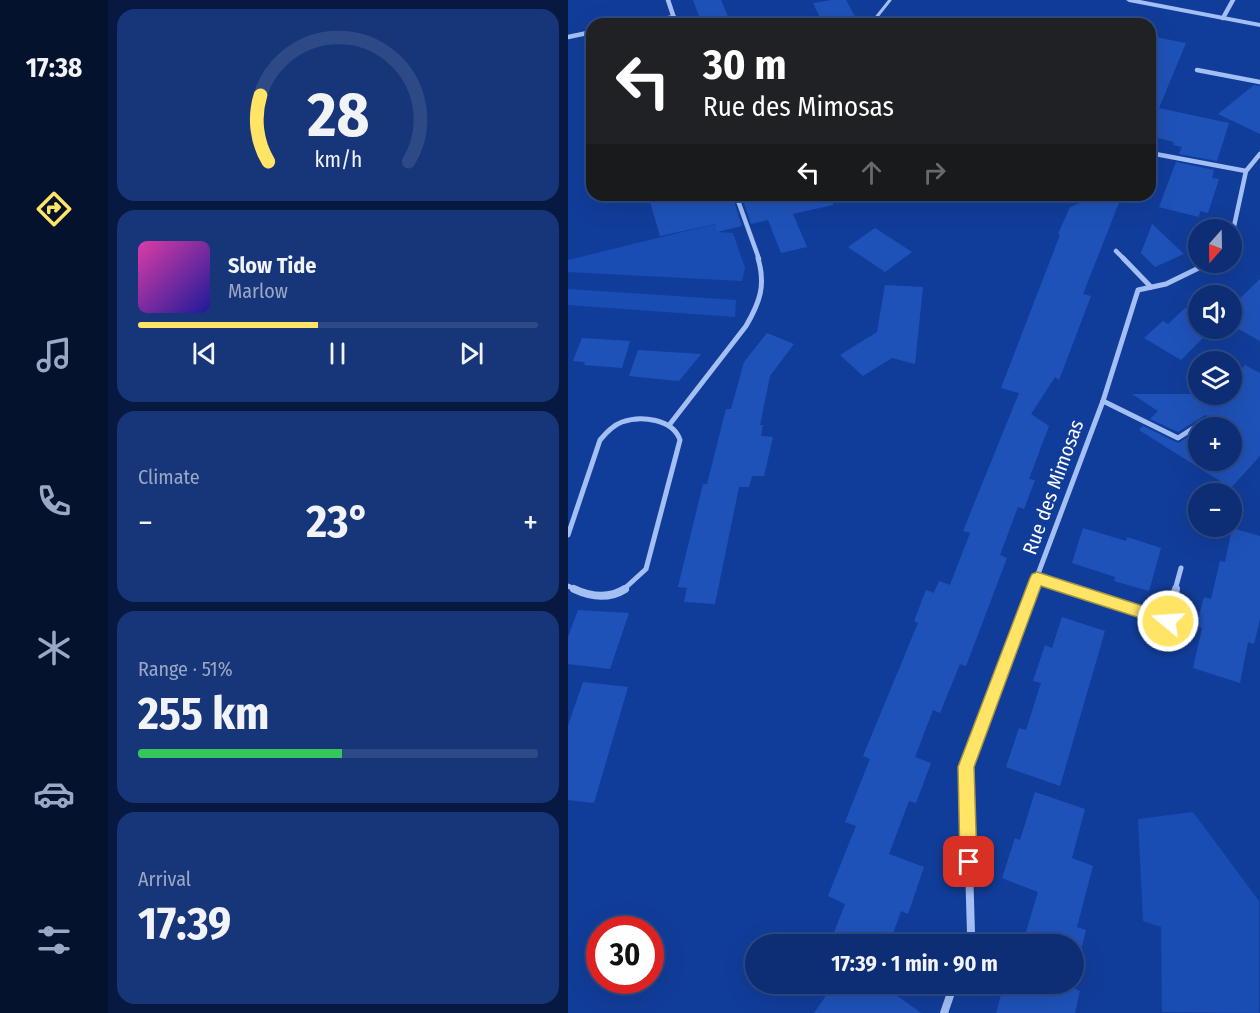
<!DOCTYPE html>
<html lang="en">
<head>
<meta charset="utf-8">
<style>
	:root { --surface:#0d2e74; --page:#163679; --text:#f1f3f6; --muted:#9aa8c5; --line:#2d4a86; --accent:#ffe466 }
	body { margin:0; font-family:"Fira Sans Condensed",sans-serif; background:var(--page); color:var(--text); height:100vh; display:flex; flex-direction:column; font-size:22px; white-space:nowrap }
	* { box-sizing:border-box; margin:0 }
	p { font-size:20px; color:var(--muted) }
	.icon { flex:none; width:33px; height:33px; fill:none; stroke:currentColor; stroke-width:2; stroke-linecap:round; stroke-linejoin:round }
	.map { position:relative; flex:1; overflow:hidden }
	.sheet { display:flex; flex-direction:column; gap:9px; padding:9px; background:#071940; width:460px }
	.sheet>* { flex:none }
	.guide { position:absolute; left:18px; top:18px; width:570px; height:183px; border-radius:18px; box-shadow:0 6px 24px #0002,0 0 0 2px var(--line); background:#202124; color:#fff; overflow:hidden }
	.needle { width:39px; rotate:200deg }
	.buttons { position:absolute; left:620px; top:219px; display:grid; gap:12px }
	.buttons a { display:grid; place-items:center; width:54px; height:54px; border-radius:50%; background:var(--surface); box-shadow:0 6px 24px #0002,0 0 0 2px var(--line); font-size:30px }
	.speed { position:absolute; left:18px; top:916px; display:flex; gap:12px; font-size:30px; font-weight:700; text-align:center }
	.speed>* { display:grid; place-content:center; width:78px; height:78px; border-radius:50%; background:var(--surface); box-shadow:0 6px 24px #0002,0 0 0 2px var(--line); line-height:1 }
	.speed .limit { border:9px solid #d22; background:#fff; color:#111 }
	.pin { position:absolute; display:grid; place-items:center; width:51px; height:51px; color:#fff; margin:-26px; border-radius:12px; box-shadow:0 3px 9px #0006 }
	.me { position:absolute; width:66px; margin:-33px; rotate:288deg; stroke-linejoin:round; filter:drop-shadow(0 0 4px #0008) }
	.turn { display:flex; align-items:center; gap:21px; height:126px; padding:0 18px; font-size:27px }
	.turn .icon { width:78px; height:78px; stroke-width:2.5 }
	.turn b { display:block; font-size:42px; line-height:51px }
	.lanes { display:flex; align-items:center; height:57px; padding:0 18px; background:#0003; justify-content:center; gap:30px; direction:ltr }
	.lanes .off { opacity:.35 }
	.big { font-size:45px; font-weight:700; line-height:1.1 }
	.sheet .card { flex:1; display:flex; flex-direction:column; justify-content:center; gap:9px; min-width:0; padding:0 21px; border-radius:18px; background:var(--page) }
	.sheet .dial { align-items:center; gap:0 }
	.dial svg { height:156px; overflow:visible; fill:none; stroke:var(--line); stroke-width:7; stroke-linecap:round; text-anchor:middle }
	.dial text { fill:var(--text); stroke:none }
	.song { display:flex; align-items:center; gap:18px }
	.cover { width:72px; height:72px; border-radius:9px; background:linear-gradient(135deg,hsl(320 70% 55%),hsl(240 70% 35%)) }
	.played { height:6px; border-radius:3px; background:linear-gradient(90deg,var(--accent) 45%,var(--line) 45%) }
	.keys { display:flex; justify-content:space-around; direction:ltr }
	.heat { display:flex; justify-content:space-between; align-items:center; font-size:33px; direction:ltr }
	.charge { height:9px; border-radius:4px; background:linear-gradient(90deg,#34c759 51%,var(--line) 0) }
	.trip { position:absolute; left:177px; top:934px; width:339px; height:60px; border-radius:30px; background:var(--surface); box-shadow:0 6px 24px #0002,0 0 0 2px var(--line); font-weight:700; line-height:60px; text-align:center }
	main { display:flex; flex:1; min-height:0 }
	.tabs { display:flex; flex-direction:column; width:108px; justify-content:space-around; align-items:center; background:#05122e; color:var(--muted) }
	.tabs .icon { width:42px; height:42px }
	.tabs .current { color:var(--accent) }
	.tabs b { font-size:27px; color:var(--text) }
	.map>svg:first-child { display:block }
	.green { fill:#194db4 }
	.building { fill:#1f52b9 }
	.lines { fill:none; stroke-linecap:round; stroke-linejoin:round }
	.service { stroke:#a3bff4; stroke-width:3 }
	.minor-far2 { stroke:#a3bff4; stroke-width:4.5 }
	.minor-far1 { stroke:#a3bff4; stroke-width:5 }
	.minor { stroke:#a3bff4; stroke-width:8 }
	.tertiary { fill:#a3bff4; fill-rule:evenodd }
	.route { fill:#ffe466; stroke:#a69442; stroke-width:1.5 }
	.labels { text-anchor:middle; stroke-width:6; stroke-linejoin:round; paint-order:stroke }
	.street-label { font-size:20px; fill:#fff; stroke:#113d9a }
</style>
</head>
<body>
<main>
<nav class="tabs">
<b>17:38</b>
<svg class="icon current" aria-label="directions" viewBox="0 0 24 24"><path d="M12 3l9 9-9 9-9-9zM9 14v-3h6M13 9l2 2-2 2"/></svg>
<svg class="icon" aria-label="music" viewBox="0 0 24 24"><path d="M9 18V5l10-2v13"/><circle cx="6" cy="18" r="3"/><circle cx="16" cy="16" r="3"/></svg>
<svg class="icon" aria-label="phone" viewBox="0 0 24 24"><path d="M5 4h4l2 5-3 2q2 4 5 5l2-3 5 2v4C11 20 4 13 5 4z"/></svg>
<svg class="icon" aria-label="climate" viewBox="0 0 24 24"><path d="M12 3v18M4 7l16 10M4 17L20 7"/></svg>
<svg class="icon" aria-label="car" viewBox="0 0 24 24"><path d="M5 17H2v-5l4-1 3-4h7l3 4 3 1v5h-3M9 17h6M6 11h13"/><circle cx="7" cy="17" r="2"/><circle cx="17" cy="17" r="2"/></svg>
<svg class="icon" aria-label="filters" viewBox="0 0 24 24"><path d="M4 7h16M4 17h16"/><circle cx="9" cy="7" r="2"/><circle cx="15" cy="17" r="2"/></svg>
</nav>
<section class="sheet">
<div class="card dial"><svg viewBox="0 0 100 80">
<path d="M14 69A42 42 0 1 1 86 69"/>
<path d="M14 69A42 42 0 0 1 10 35" stroke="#ffe466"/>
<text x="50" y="56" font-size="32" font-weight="700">28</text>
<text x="50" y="72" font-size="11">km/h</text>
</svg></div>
<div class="card">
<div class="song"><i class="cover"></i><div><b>Slow Tide</b><p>Marlow</p></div></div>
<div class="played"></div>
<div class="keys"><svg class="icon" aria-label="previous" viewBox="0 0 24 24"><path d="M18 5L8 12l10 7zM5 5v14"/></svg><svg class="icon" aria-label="pause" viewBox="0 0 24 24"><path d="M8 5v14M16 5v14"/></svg><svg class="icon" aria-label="next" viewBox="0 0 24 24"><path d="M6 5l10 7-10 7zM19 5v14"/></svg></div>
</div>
<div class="card"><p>Climate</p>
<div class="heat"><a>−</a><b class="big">23°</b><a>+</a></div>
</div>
<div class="card"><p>Range · 51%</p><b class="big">255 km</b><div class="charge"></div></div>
<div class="card"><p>Arrival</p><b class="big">17:39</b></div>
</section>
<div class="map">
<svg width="692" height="1013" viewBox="0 0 692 1013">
	<rect width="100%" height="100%" fill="#113d9a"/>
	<!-- green -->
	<g class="green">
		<path d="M147,224L150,232L165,233L177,268L174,281L0,272V260Z"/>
		<path d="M0,289L168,300L167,317L0,305Z"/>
		<path d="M625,812L691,901V1013L594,1012L593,927L575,921L570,819Z"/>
	</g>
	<!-- building -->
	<g class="building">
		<path d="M125,0H153L163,24H134Z"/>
		<path d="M264,0H278L291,24H255L245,3Z"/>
		<path d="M582,36L618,43L591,108L661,123L649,161L611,154L614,147L605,145L606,142L582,136Z"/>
		<path d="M686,85L692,86V134L650,114Z"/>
		<path d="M608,162L646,170L644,178L651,179L640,213L632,211L631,217L591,207Z"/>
		<path d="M80,195H164L174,226L149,232L147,224L92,236Z"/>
		<path d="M173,195H264L265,205L225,214L239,247L213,253L200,220L183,224Z"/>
		<path d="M532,195H554L515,294L523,296L491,380L487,377L463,414L481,426L461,479L467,480L456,509L450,507L432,555L439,558L398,666L392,664L372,713L365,710L347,757L363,763L348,803L341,801L321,854L356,867L340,914L333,911L321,945H290L265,935L277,904L260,896L288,826L277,822L302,759L295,756L350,623L346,621L358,590L366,593L371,581L382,585L402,533L395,531L451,393L433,388L492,235L490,234L502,207Z"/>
		<path d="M584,224L616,254L587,267L573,253Z"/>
		<path d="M307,228L344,252L317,272L280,247Z"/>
		<path d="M692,279V341L663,325V307Z"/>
		<path d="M317,285L355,287L347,364L324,358L295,376L272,355L309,332Z"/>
		<path d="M617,308L630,316V328H645L613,360L576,338L595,321L600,324Z"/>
		<path d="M199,333L226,344L202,376L192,425H195L193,436L205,437L196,476H184L181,487H171L147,604L116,602L119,588L110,587L135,484H139L158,409H163L176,362Z"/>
		<path d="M14,338L62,341L54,368L16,365L17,362L5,361Z"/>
		<path d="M70,350L133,354L111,381L61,376Z"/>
		<path d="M677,365L692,373V456L663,488L571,430L575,426L610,443L630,431V460H663V428H635L643,420L641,416L637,415L610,432L582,419L590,411L564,394H663V380Z"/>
		<path d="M515,528L558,541L559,537L593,548L581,591L546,581L547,577L504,563Z"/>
		<path d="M664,528L692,536V619L686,644L680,642L672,683L625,668L634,628L628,626L636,597L643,599L652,561L657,562Z"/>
		<path d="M10,610L61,613L42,669L0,664V637Z"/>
		<path d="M494,617L537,631L492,786L438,767L451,728L458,730L473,683L465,681L477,645L484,648Z"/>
		<path d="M15,682L60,687L26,803L0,800V726Z"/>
		<path d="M467,792L517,809L504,858L525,866L509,927L518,930L506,979V945H454L470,892L434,878L447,838L452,840Z"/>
		<path d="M266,984H313L353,1013H246Z"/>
		<path d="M436,984H504L503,987L512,991L507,1013H428Z"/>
	</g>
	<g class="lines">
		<!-- service -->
		<path class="service" d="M303,24L322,0"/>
		<!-- minor-far2 -->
		<g class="minor-far2">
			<path d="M100,0L108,24"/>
			<path d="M655,18L665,0"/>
			<path d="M70,24L106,17"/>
			<path d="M0,37L24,32"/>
			<path d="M629,70L692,82"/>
			<path d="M582,153L678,171"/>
			<path d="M168,195L191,259"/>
			<path d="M663,240L678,171L692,154"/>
			<path d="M548,251L556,259"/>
		</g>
		<!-- minor-far1 -->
		<g class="minor-far1">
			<path d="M555,258L583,287"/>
			<path d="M535,401L610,438L638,420"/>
			<path d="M102,424L178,326C192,302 198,285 190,258"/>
			<path d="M0,535L32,440C38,433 45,425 54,422C73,415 105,419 112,440L78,569L55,590"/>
			<path d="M469,578L507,590"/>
			<path d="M0,586L9,590"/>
			<path d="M464,590L535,401L570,290L598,284L643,262"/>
			<path d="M607,590L613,568"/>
		</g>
		<!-- minor -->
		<g class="minor">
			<path d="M6,589C23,597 41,599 57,589"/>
			<path d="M502,589L600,621L608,589"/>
			<path d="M399,945L403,933L398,767L465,589"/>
			<path d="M376,1013L386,984"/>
		</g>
		<!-- tertiary -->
		<path class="tertiary" d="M558,0H572L692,23V27L561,2Z"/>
	</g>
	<!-- route -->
	<path class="route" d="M469,572L600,614L605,616L607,621L605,625L600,627L473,586L406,767L409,862L407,868L401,870L395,868L392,862L390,767L462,578L464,574Z"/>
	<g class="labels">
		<!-- street labels -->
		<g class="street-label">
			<text transform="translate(485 487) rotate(-70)" y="7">Rue des Mimosas</text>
		</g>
	</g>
</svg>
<div class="buttons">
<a><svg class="needle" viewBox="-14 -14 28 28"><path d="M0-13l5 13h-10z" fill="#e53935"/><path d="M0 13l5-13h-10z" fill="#9aa8c5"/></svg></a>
<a><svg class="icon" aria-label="sound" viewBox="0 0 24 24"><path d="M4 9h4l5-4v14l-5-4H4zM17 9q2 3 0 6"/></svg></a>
<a><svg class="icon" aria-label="layers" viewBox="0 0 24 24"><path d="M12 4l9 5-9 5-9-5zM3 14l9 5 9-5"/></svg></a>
<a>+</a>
<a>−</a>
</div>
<div class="speed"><div class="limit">30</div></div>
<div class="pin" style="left:401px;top:862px;background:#d93025"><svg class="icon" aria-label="arrive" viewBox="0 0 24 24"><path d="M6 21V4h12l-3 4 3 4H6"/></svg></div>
<svg class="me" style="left:600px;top:621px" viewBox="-20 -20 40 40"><circle r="17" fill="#ffe466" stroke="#fff" stroke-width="3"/><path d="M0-11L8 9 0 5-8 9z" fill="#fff"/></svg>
<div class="trip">17:39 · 1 min · 90 m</div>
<div class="guide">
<div class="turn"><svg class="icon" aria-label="left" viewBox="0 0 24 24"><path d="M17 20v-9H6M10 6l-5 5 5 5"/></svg><div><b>30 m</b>Rue des Mimosas</div></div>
<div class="lanes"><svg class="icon" aria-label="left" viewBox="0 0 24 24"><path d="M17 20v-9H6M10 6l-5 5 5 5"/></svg><svg class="icon off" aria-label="ahead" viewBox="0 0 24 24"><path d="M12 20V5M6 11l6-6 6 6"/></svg><svg class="icon off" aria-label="right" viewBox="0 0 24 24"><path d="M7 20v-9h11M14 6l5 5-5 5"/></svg></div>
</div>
</div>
</main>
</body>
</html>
